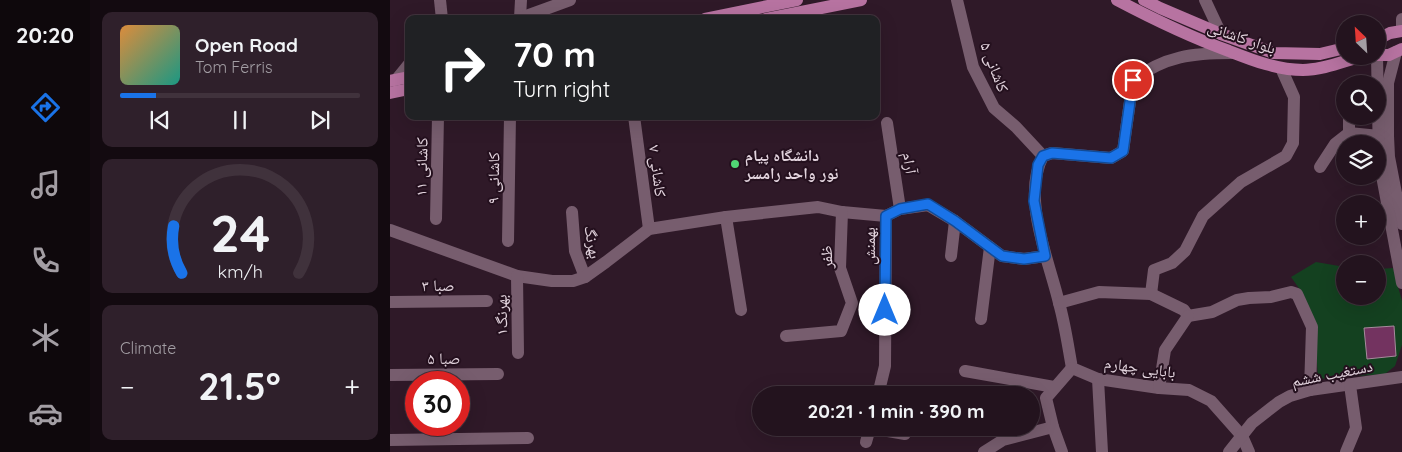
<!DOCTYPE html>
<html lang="en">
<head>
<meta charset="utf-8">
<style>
	:root { --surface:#23131e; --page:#2f202b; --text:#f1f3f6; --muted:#a39ea4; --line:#40323c; --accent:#1a73e8 }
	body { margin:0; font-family:Quicksand,"Noto Naskh Arabic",sans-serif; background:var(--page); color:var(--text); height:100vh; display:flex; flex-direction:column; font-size:19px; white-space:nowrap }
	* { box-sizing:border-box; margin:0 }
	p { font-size:16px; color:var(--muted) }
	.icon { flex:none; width:28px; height:28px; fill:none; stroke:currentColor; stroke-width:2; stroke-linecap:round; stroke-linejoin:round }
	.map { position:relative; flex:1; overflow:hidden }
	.panel { display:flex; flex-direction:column; gap:12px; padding:12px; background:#130a10; width:300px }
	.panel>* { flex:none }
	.guide { position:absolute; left:15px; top:15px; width:475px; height:105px; border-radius:10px; box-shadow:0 5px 20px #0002,0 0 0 1px var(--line); background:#202124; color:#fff; overflow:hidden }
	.needle { width:32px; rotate:335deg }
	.controls { position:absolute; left:946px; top:15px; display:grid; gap:10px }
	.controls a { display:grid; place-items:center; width:50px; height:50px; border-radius:50%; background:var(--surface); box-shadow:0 5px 20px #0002,0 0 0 1px var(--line); font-size:25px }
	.speed { position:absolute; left:15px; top:371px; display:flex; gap:10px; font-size:25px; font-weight:700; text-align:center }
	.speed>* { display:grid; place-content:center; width:65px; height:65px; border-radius:50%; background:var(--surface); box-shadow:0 5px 20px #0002,0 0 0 1px var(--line); line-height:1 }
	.speed .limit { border:8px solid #d22; background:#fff; color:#111 }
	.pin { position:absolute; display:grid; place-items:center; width:42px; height:42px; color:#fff; margin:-21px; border:2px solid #fff; border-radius:50%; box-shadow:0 1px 5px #0007 }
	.me { position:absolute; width:55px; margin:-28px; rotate:0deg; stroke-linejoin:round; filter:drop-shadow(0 0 4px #0008) }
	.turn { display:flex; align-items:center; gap:18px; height:105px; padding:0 25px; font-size:22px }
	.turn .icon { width:65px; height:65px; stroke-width:2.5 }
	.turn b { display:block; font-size:35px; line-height:42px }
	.big { font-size:38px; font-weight:700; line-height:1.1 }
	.panel .widget { flex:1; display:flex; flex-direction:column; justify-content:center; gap:8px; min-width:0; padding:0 18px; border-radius:10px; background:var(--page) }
	.panel .dial { align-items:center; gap:0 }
	.dial svg { height:130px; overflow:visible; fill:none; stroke:var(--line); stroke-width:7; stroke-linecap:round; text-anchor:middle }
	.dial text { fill:var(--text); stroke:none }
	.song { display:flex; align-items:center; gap:15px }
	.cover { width:60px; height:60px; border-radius:8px; background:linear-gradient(135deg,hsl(30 70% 55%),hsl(170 70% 35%)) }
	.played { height:5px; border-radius:2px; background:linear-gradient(90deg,var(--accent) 15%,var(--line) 15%) }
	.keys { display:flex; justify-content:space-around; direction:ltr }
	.heat { display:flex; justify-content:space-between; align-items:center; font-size:28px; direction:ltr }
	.trip { position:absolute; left:362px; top:386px; width:288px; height:50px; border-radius:25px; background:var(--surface); box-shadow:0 5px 20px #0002,0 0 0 1px var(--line); font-weight:700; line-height:50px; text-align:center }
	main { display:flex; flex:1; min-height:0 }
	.dock { display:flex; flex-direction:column; width:90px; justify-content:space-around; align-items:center; background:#0e080c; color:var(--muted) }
	.dock .icon { width:35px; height:35px }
	.dock .current { color:var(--accent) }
	.dock b { font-size:22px; color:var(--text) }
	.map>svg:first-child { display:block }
	.green { fill:#144120 }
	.building { fill:#733360; stroke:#a68b9c }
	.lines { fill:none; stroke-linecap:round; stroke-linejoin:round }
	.minor { stroke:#775d6e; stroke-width:12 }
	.major { stroke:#b773a1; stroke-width:12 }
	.route-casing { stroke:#114b97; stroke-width:12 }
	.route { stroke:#1a73e8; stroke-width:9 }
	.poi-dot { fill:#50d674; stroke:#24101e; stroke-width:2 }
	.labels { text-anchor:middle; stroke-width:4; stroke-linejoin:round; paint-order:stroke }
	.street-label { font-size:16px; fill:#e3d4de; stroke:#24101e }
	.poi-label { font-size:16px; font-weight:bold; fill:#e3d4de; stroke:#24101e; text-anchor:start }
</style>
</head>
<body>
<main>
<nav class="dock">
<b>20:20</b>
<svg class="icon current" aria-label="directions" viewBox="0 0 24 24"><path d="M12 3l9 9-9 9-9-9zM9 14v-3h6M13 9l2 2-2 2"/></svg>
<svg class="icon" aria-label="music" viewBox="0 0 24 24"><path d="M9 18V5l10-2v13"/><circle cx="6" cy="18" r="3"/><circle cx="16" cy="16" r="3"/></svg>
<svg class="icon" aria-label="phone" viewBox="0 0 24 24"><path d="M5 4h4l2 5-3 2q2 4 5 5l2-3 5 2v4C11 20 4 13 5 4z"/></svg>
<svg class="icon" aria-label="climate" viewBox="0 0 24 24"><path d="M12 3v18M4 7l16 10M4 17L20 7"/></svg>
<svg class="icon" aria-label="car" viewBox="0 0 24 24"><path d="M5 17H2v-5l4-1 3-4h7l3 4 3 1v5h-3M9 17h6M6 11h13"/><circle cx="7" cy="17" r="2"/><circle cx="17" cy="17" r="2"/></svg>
</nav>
<section class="panel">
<div class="widget">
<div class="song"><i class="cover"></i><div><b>Open Road</b><p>Tom Ferris</p></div></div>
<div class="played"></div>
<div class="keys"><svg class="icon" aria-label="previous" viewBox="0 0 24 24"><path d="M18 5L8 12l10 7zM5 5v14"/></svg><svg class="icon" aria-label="pause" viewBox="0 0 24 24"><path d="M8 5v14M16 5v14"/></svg><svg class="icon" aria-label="next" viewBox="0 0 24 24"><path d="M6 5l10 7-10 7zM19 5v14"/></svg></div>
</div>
<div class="widget dial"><svg viewBox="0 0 100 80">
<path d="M14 69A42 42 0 1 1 86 69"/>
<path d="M14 69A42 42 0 0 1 9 40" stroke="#1a73e8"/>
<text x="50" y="56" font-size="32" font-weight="700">24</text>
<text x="50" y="72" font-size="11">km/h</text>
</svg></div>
<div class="widget"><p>Climate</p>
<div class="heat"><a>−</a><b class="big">21.5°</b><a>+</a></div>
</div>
</section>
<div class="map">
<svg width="1012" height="452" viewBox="0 0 1012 452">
	<rect width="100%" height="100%" fill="#2f1928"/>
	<!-- green -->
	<path class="green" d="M926,262L955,267V296H988V269L1003,268L1012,301V345L1005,366L995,374L928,379L925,331L913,294L901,277Z"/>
	<!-- building -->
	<path class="building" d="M1004,326L1006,356L977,359L974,328Z"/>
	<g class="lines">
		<!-- minor -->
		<g class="minor">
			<path d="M50,0L52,19"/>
			<path d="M567,0L583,67L604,108L626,127L653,156"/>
			<path d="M815,0L831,34"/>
			<path d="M130,18L131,0"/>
			<path d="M128,19L180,0"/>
			<path d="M1012,31V19"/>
			<path d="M1006,52L998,83V136L999,157L1012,224"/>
			<path d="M842,53C803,53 775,56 743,80L733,151L721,158L662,153L653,156C631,198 659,260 669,303C675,324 678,346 682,368L708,379L769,388L799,390L821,401L852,436L859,452"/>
			<path d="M987,56L989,160L1012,283"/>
			<path d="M6,80L19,64"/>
			<path d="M244,116L259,229"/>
			<path d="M497,123L510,209"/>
			<path d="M959,133V116"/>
			<path d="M930,167L945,144L959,133L989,136"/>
			<path d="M182,212L185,251L195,277"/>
			<path d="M336,217L351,310"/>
			<path d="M46,219L48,116"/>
			<path d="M0,230L127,276L162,281H183L195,277L216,262L259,229L336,217L428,207L452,212L496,216L510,209L538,205L565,221L612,256L634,259L655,256"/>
			<path d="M118,241L120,116"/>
			<path d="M561,256L565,221"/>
			<path d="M127,276L128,353"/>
			<path d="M761,294L764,270L782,263L795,251L813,216L851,182L896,156L903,143L904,97L891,68"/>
			<path d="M0,302L97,301"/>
			<path d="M669,303L709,292L761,294L794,310L798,316"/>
			<path d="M798,316L822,312L847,300L859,298L881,297L901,292L907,294L922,327L920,390"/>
			<path d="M591,319L600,247"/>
			<path d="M396,336L451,331L462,303L450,268L452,212"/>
			<path d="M575,371L664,387"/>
			<path d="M0,375L108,374"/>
			<path d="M708,379L712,452"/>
			<path d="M769,388L775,350L798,316"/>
			<path d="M488,395L495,366L496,216"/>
			<path d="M481,428L515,434"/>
			<path d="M0,440L138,438"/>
			<path d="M476,442L480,428"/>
			<path d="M594,452L613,440L663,427"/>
			<path d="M672,452L663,427L656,398L682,368"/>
			<path d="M839,452L862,423L889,402L900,396L920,390L1012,377"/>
			<path d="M956,452L966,428L960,385"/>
		</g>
		<!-- major -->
		<g class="major">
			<path d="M727,0C763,19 800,37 839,51C862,60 887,70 913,70C933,70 954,61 973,56"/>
			<path d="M754,0L770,8L831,34L884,53L930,54L955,48"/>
			<path d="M315,19L407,0"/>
			<path d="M376,19L471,0"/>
			<path d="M988,39L1000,33L1012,31"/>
			<path d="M988,55H999L1012,49"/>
			<path d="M0,81L19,77"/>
			<path d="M0,93L19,89"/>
		</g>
	</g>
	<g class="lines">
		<!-- route casing -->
		<g class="route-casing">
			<path id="route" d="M495,310L496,216L510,209L538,204L565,221L612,256L634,259L655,256L644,201L648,165L653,156L662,153L721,158L733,151L743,80"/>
		</g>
		<!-- route -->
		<use href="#route" class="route"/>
	</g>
	<!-- markers -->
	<circle class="poi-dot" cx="345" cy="164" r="5"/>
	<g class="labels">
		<!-- street labels -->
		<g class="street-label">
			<text transform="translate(852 37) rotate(19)" y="6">بلوار کاشانی</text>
			<text transform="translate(605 67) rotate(69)" y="6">کاشانی ۵</text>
			<text transform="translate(520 163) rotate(81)" y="6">آرام</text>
			<text transform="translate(31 167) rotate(-89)" y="6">کاشانی ۱۱</text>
			<text transform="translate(268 171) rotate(83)" y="6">کاشانی ۷</text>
			<text transform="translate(103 178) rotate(-89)" y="6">کاشانی ۹</text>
			<text transform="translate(203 242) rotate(80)" y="6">بهرنگ</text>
			<text transform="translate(479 246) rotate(-90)" y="6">بهمنش</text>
			<text transform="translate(436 257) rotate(-92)" y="6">ظفر</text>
			<text transform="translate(48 285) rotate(-1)" y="6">صبا ۳</text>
			<text transform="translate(111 315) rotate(-91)" y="6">۱بهرنگ</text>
			<text x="54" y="364">صبا ۵</text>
			<text transform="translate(750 367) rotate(8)" y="6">بابایی چهارم</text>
			<text transform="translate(942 373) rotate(-11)" y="6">دستغیب ششم</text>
		</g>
		<!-- poi labels -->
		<g class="poi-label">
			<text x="355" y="161">دانشگاه پیام<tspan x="355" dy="18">نور واحد رامسر</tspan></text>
		</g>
	</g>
</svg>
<div class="controls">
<a><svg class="needle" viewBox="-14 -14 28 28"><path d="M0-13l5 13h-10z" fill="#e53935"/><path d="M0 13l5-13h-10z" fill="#a39ea4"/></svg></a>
<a><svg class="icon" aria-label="search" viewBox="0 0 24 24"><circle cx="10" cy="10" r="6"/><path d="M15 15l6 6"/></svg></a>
<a><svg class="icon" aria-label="layers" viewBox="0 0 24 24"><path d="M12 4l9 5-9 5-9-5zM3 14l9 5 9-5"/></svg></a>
<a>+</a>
<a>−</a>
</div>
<div class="speed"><div class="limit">30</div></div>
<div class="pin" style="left:743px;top:80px;background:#d93025"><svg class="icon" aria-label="arrive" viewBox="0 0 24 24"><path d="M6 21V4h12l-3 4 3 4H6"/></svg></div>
<svg class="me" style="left:495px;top:310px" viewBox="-20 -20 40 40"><circle r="19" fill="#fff"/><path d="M0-13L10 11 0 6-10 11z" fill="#1a73e8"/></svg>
<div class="trip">20:21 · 1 min · 390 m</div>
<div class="guide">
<div class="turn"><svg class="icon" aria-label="right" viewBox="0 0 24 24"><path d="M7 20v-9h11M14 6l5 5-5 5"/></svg><div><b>70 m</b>Turn right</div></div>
</div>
</div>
</main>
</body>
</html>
